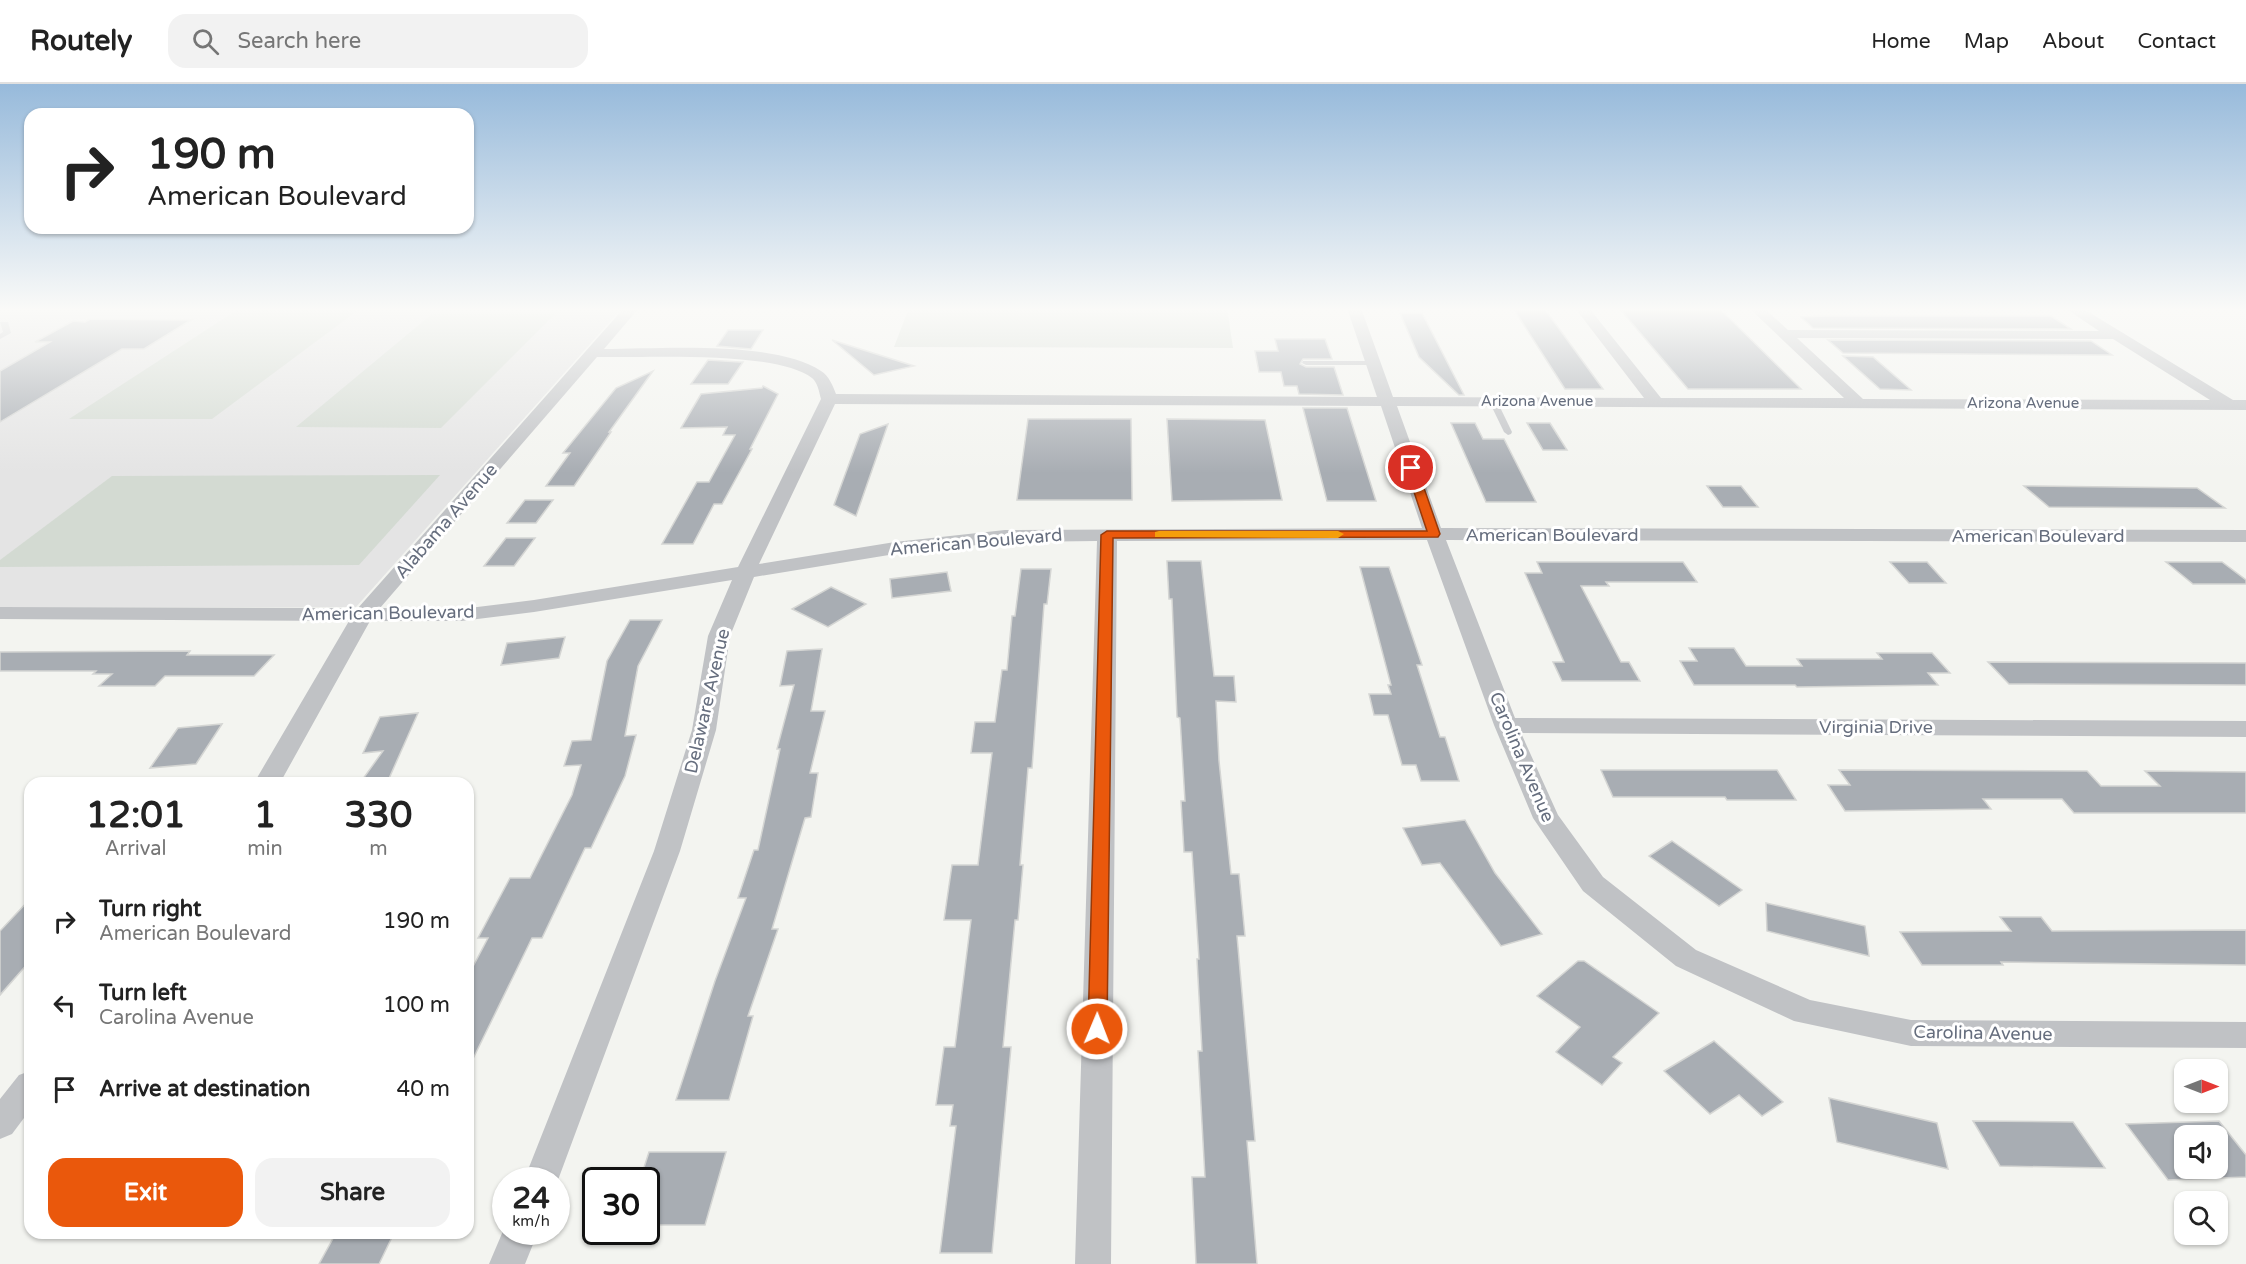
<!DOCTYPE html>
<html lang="en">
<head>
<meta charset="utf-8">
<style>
	:root { --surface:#fff; --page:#f2f2f2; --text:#222; --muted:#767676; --line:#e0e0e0; --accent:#ea580c }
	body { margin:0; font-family:"Varela Round",sans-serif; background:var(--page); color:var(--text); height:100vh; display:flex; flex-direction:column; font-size:22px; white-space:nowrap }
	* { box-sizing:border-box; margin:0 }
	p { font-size:20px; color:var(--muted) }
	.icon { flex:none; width:33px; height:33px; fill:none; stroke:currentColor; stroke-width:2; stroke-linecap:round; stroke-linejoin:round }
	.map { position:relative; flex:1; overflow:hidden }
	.drawer { position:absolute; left:24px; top:693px; width:450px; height:462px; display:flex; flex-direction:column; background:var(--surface); border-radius:18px; box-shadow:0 2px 4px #0004 }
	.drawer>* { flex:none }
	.hud { position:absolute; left:24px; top:24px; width:450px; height:126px; border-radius:18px; box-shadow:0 2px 4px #0004; background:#fff; color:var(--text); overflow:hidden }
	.needle { width:39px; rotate:90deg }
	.controls { position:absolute; left:2174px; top:975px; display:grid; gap:12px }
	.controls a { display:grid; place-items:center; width:54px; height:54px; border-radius:12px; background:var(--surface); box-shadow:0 2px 4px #0004; font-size:30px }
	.speed { position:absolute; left:492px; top:1083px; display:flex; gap:12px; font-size:30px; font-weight:700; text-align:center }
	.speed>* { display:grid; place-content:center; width:78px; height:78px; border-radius:50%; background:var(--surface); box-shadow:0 2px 4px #0004; line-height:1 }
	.speed small { font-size:15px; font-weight:400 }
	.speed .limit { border:3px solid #111; border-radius:9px; background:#fff; color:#111 }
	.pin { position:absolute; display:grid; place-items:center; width:51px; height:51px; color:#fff; margin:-26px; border:3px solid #fff; border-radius:50%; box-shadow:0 2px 6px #0007 }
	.me { position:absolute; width:66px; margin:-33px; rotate:1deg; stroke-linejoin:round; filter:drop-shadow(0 0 4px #0008) }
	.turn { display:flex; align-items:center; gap:21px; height:126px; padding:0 24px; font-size:27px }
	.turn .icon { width:78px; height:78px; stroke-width:2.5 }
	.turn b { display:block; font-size:42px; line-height:51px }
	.eta { display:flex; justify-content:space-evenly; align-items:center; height:102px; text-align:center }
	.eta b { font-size:36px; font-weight:800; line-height:42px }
	.button { display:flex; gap:12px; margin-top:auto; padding:12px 24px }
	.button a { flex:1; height:69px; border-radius:18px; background:var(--accent); color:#fff; font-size:24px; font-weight:800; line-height:69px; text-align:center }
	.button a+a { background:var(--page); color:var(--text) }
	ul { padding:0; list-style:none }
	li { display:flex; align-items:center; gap:18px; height:84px; padding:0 24px }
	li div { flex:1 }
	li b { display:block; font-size:22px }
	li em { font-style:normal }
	header { display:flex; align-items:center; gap:36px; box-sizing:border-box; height:84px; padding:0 30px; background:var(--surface); border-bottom:2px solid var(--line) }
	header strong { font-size:28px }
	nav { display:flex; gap:33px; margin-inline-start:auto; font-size:21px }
	.search { width:420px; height:54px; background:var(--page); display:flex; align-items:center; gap:15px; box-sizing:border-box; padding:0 21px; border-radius:18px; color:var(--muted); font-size:22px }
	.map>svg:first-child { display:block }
</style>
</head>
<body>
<header>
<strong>Routely</strong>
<div class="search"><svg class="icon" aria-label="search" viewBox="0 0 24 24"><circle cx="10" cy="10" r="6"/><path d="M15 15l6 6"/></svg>Search here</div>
<nav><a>Home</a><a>Map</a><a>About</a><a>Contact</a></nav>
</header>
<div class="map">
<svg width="2246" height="1180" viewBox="0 0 2246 1180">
	<rect width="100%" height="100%" fill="#f3f4f0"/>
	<polygon fill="#e4e4e4" points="0,224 622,224 356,523 0,523"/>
	<g fill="#d3dad2">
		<polygon points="240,224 361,224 212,335 69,335"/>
		<polygon points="909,224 1227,224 1233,264 894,263"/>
		<polygon points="432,230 555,230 441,344 296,343"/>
		<polygon points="440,391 359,481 0,483 0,476 112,392"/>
	</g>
	<g fill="#a8adb3" stroke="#d4d5d3" stroke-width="1.5" fill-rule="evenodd">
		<polygon points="1513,224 1544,224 1603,305 1565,305"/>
		<polygon points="1619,224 1719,224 1801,305 1688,305"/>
		<polygon points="1400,229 1422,229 1464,311 1459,311 1419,273"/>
		<polygon points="1825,232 2051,232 2071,245 1813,244 1801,233"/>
		<polygon points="90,235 191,236 144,265 122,265 0,338 0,287 50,258 35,258 73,237 85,238"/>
		<polygon points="728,246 763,246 751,265 717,262"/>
		<polygon points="1275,255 1325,255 1332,275 1303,275 1300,280 1306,283 1334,283 1343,311 1299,310 1297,302 1284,302 1281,288 1259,288 1255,267 1278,267"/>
		<polygon points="832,256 914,282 874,291"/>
		<polygon points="1828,256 2091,257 2112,271 1843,269"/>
		<polygon points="1843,272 1873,273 1911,306 1880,305"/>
		<polygon points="708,276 740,278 743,278 728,300 691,300"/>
		<polygon points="653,287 609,348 611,348 574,402 546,402 570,369 563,369 616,304"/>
		<polygon points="763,302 778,310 750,365 752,365 722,420 714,420 693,460 662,460 697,398 709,398 735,351 723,351 727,343 681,344 701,310 762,304"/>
		<polygon points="1303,324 1347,324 1376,417 1327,417"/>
		<polygon points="1028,335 1131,335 1132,416 1017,416"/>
		<polygon points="1167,335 1265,336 1282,416 1172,417"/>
		<polygon points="1451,339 1475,339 1483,355 1504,355 1536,418 1486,418"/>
		<polygon points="1527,339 1550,339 1567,366 1543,366"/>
		<polygon points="888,340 856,432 834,421 860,350"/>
		<polygon points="1707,402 1741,402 1758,423 1723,423"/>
		<polygon points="2024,402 2197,404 2225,424 2049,423"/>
		<polygon points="525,416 553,416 536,439 507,439"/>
		<polygon points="506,454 535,454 514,482 484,482"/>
		<polygon points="1167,477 1201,477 1214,592 1234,592 1236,618 1216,617 1219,677 1231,790 1239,790 1245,852 1237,852 1255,1057 1247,1057 1257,1180 1196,1180 1192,1093 1205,1093 1198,967 1202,967 1197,875 1199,875 1192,768 1184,768 1181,717 1185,717 1180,634 1177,633 1172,515 1169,515"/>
		<polygon points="1537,478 1683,478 1697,498 1606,498 1609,502 1581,502 1621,578 1629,578 1640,597 1562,597 1553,578 1564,578 1525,489 1542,489"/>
		<polygon points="1890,478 1927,478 1946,499 1909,499"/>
		<polygon points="2166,478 2222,478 2246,496 2246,500 2193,500"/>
		<polygon points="1360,483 1389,483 1422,581 1417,581 1440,653 1445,653 1459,697 1421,697 1416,681 1402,681 1388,631 1374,631 1369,610 1391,610 1388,601 1391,601"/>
		<polygon points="1021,485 1051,485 1047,520 1044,520 1032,684 1028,684 1020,781 1023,781 1018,836 1015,836 1003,963 1011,963 992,1169 940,1169 956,1042 950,1042 953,1021 936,1021 944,963 955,963 971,836 944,836 952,781 978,781 992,669 971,669 975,638 995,638 1002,586 1007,586 1012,532 1015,532"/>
		<polygon points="947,488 951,507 892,514 890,495"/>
		<polygon points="831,503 866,520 828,543 792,525"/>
		<polygon points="630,536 662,536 638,582 625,652 636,651 625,692 591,764 585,764 542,854 532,854 468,985 468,892 488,854 478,854 510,794 530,794 572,711 581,681 564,682 572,657 591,656 607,577"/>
		<polygon points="565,553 559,574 501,581 507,559"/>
		<polygon points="1689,564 1734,564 1746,582 1802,582 1797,575 1882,575 1877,569 1932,569 1950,589 1928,589 1938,601 1797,603 1795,601 1694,601 1680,577 1697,577"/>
		<polygon points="822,565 811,627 825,627 810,689 818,689 811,733 805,734 772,845 778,845 748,932 753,932 729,1016 676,1016 715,897 746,814 738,814 754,766 758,766 780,665 777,665 794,601 780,602 787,567"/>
		<polygon points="190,567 187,571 274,571 254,592 165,592 155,602 99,602 112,590 93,590 96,587 0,587 0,568"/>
		<polygon points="1988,578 2246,579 2246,601 2009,600"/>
		<polygon points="418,629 387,699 360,699 383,667 363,669 380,633"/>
		<polygon points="222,640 196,680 150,684 178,644"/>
		<polygon points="1601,686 1777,686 1796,716 1727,716 1725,713 1613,713"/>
		<polygon points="1839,686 2087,687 2101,702 2160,702 2145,687 2246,688 2246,729 2074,729 2062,715 1983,715 1991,725 1845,727 1828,701 1850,701"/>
		<polygon points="1465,736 1495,789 1542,850 1501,862 1440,779 1422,781 1403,744"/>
		<polygon points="1672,757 1742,806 1719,822 1649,772"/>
		<polygon points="30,815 30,877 0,911 0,847"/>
		<polygon points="1766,819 1865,842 1869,872 1767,847"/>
		<polygon points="2000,833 2041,833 2052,847 2246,846 2246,881 2001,878 2003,881 1922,881 1900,848 2011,847"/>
		<polygon points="1578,877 1584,877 1659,929 1613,973 1622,979 1602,1001 1556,968 1580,943 1537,912"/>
		<polygon points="1714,957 1783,1018 1762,1032 1739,1011 1710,1030 1664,987"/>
		<polygon points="1829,1014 1937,1039 1948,1085 1837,1058"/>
		<polygon points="1973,1037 2073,1038 2105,1084 2000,1082"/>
		<path d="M2219 1037 2246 1071V1093L2168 1096 2126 1040ZM2184 1052H2217V1084H2184Z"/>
		<polygon points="649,1068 726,1068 705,1141 646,1141 646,1096 640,1096"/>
		<polygon points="336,1149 394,1149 379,1180 319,1180"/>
	</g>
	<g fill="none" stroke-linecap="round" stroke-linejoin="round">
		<g fill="#c0c2c5" fill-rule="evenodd">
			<polygon points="0,238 8,238 11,249 0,255 0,250 3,248"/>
			<polygon points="1303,277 1374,277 1378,279 1374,281 1306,281 1302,279"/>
			<polygon points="1493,314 1497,317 1512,348 1511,350 1508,351 1504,348 1489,317"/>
		</g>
		<g fill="#c0c2c5" fill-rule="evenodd">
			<path d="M624 224H639L604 265C661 265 775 256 821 287 829 292 833 302 836 310L1377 313 1347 224H1361L1393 313 1644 314 1575 224H1589L1661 314H1844L1749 224H1764L1788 246 2099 247 2065 224H2082L2233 316H2246V326L1397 322 1441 444 2246 446V458L1446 456 1515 634 2246 637V653L1521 649 1558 731 1603 793 1696 866 1810 916 1911 936 2246 938V964L1911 962 1794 937 1676 882 1583 807 1533 734 1494 641 1427 456 1117 457 1111 1180H1075L1097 457 1005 458 895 470 754 493 730 552 716 646 680 767 558 1096 556 1100V1096H524L654 767 692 646 708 552 732 496 534 528 461 537H370L280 699H254L349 537 0 535V523L358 524ZM1797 254 2113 255 2210 316 1863 315ZM597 273C646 274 775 266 812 294 818 299 819 308 821 315L738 483 534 516 461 525 380 524ZM835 320 1381 322 1422 444 1005 446 895 458 759 480Z"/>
			<polygon points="30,987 30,1026 12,1050 0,1055 0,1015 19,991"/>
			<polygon points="506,1140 506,1148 538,1148 525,1180 489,1180"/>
		</g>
	</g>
	<linearGradient id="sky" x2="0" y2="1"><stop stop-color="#97badb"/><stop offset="0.58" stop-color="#fafaf8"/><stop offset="1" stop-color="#fafaf8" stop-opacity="0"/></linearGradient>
	<rect width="2246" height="389" fill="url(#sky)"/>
	<polygon fill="#ea580c" stroke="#983908" stroke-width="1.5" points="1411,380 1417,384 1440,450 1438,453 1113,454 1107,945 1104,950 1097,953 1091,950 1088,945 1101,451 1107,447 1427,447 1406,384"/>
	<polygon fill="#f59e0b" points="1159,447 1338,447 1344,450 1338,454 1155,453 1155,448"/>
	<g text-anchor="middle" stroke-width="6" stroke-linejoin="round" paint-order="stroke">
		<g font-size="15" fill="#666e7e" stroke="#fff">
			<text x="1537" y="322">Arizona Avenue</text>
			<text x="2023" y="324">Arizona Avenue</text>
		</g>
		<g font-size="18" fill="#666e7e" stroke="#fff">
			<text transform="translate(446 437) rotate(-49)" y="6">Alabama Avenue</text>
			<text x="1552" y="457">American Boulevard</text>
			<text x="2038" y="458">American Boulevard</text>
			<text transform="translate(976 458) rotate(-5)" y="6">American Boulevard</text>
			<text transform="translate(388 529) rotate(-1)" y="6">American Boulevard</text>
			<text transform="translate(707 617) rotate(-77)" y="6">Delaware Avenue</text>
			<text x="1876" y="649">Virginia Drive</text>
			<text transform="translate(1522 673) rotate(67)" y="6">Carolina Avenue</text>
			<text transform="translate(1983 949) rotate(1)" y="6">Carolina Avenue</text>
		</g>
	</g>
</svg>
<div class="controls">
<a><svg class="needle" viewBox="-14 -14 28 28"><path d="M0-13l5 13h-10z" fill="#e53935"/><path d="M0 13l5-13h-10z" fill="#767676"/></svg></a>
<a><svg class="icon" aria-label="sound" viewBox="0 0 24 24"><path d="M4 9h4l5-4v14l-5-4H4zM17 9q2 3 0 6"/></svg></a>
<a><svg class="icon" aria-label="search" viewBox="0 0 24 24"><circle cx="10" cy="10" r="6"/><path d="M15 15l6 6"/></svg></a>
</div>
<div class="speed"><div>24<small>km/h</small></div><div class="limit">30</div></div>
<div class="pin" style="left:1411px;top:384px;background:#d93025"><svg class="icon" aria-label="arrive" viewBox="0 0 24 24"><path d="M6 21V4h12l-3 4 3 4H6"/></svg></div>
<svg class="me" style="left:1097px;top:945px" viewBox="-20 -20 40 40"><circle r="17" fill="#ea580c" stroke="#fff" stroke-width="3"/><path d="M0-11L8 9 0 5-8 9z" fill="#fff"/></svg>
<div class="hud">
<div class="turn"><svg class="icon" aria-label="right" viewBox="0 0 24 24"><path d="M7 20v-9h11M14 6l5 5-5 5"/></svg><div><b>190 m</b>American Boulevard</div></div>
</div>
<section class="drawer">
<div class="eta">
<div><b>12:01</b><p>Arrival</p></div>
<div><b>1</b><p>min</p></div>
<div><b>330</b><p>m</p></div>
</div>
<ul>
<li><svg class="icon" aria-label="right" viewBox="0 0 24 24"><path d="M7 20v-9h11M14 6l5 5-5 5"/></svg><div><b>Turn right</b><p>American Boulevard</p></div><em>190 m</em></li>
<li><svg class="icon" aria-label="left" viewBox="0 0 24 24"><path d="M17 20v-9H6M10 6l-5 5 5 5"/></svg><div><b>Turn left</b><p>Carolina Avenue</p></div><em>100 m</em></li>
<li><svg class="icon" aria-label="arrive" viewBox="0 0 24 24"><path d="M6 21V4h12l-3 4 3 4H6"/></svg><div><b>Arrive at destination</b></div><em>40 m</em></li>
</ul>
<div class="button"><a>Exit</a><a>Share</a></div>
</section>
</div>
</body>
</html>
